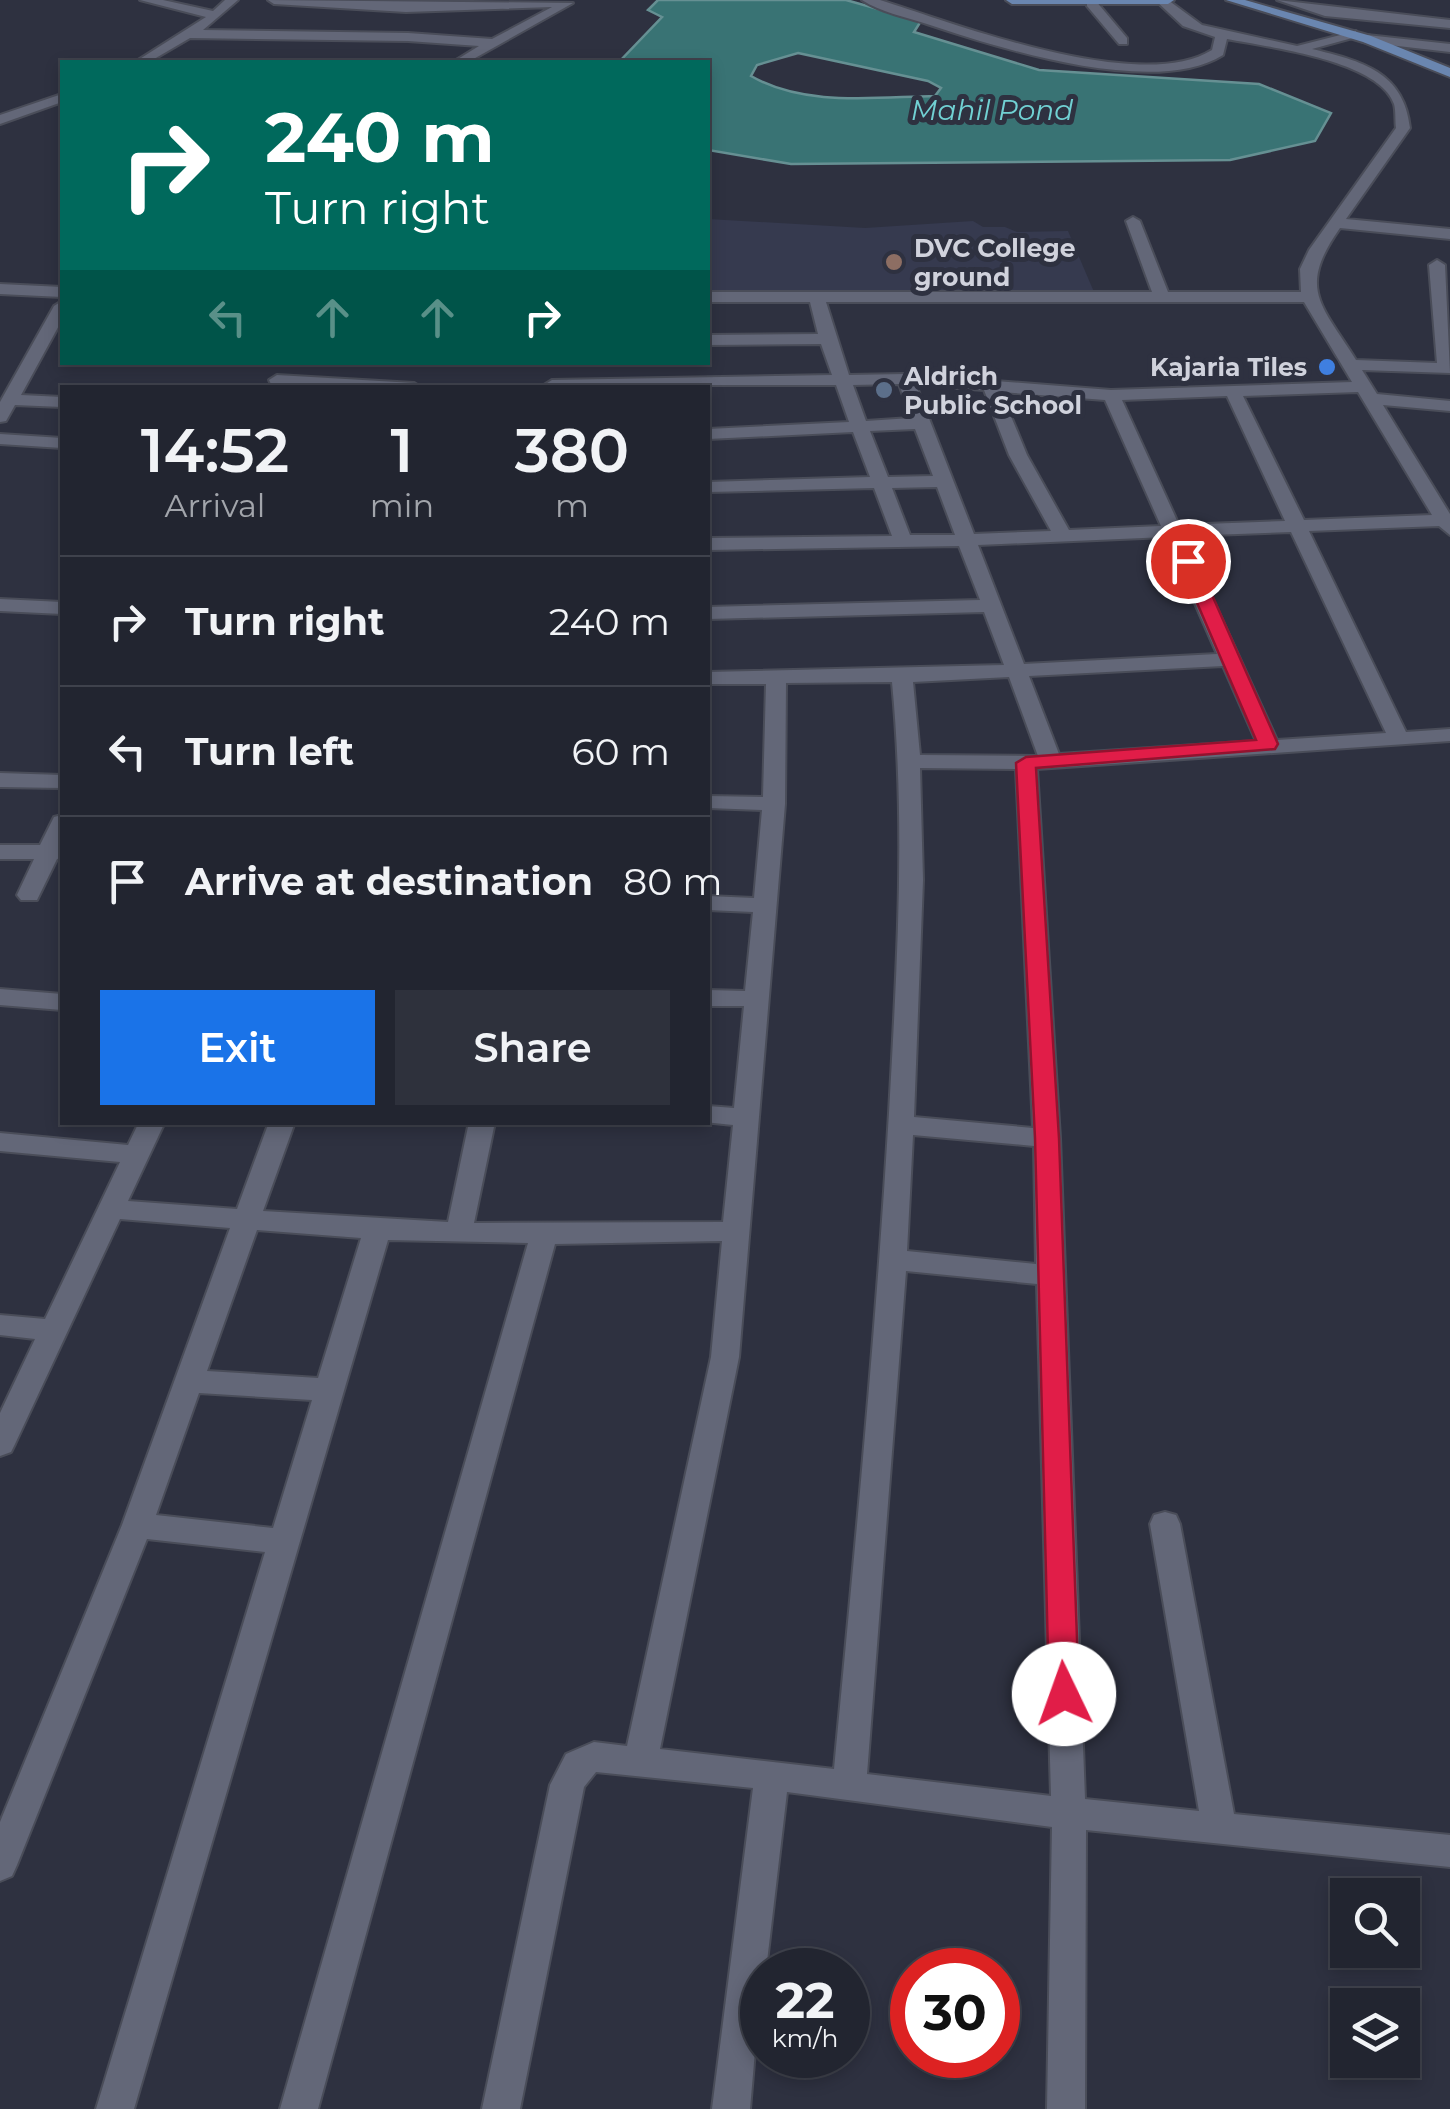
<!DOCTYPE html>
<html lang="en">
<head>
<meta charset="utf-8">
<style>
	:root { --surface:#222530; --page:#2e313c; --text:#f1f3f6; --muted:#a2a5ab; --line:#3f424c; --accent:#1a73e8 }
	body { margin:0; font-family:Montserrat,sans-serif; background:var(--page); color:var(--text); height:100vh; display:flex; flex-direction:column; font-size:38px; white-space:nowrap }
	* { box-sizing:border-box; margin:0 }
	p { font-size:32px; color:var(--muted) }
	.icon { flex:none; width:55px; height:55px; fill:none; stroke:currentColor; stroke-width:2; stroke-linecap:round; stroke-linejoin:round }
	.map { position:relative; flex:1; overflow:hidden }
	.details { position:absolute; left:60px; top:385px; width:650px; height:740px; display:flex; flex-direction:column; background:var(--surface); border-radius:0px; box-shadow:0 5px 15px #0003,0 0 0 2px var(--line) }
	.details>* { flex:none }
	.banner { position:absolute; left:60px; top:60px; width:650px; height:305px; border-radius:0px; box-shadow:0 5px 15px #0003,0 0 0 2px var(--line); background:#00695c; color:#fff; overflow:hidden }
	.tools { position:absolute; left:1330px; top:1878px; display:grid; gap:20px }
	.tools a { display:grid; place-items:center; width:90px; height:90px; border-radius:0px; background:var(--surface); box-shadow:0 5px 15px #0003,0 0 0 2px var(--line); font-size:50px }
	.speed { position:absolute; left:740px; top:1948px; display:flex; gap:20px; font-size:50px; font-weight:700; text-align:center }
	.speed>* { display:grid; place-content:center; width:130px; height:130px; border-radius:50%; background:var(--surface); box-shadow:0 5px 15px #0003,0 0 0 2px var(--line); line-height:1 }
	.speed small { font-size:25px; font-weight:400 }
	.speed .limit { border:15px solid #d22; background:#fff; color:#111 }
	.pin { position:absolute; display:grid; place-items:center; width:85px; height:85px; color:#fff; margin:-42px; border:5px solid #fff; border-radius:50%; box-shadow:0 2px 10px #0007 }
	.me { position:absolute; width:110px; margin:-55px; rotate:357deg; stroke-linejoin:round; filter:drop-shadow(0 0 8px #0008) }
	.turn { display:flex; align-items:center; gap:35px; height:210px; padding:0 40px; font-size:45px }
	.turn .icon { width:130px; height:130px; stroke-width:2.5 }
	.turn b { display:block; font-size:70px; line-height:85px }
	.lanes { display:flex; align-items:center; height:95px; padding:0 40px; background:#0003; justify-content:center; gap:50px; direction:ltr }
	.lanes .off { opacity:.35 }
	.eta { display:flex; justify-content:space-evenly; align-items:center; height:170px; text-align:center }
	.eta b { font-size:60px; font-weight:600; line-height:70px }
	.cta { display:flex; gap:20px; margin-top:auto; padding:20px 40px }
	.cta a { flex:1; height:115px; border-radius:0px; background:var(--accent); color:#fff; font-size:40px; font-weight:600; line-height:115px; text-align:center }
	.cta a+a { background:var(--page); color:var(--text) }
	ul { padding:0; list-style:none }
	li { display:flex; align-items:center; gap:30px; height:130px; padding:0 40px; border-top:2px solid var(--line) }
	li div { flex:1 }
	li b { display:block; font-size:38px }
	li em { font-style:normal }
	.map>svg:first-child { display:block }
</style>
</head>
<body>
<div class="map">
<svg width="1450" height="2109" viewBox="0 0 1450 2109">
	<rect width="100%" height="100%" fill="#2e3140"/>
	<polygon fill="#363a4f" points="708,219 865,228 973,221 983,227 1005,227 1017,232 1068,231 1094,292 708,291"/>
	<path fill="#397374" stroke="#669093" stroke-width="2.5" fill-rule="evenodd" d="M658 0H846L921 21 914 32 1039 70 1259 84 1331 113 1315 141 1230 160 791 164 708 150V62H619L662 17 648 10ZM798 53 928 81 941 88 935 96C874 97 805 107 751 76L757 65Z"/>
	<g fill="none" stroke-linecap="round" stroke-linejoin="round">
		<g stroke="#4a4d59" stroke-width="4">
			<g id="minor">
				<polygon points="140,0 163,0 213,11 225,0 238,0 203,30 408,33 492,39 552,7 406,12 274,4 268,0 573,3 468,62 453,62 479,46 408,41 190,38 149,62 135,62 206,17"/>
				<path d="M862 0H880C956 24 1140 95 1212 50L1215 37 1183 26 1155 0H1168L1202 25 1297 46 1356 31V37L1312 49C1362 61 1404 72 1410 128L1346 219 1450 229V239L1340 228C1297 289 1321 304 1356 360L1437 363 1429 265 1437 260 1445 265 1450 373 1362 370 1377 394 1450 401V411L1383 405 1450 514V535L1439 526 1309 531 1406 732 1450 729V741L1037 769 1060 1138 1085 1799 1199 1811 1150 1524 1154 1515 1165 1512 1176 1515 1180 1524 1234 1814 1450 1835V1867L1086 1830 1085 2109H1047L1052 1827 787 1792 766 1970H762L750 2109H712L753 1788 596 1772 584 1787 520 2109H482L550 1785 566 1754 594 1742 627 1746 711 1357 722 1241 555 1244 318 2109H280L528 1243 388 1240 134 2109H96L265 1552 147 1539 17 1865 12 1876 0 1881V1822L122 1525 230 1228 120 1219 15 1444 11 1452 0 1456V1413L35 1339 0 1335V1315L45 1319 120 1162 0 1151V1133L128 1145 139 1122H165L128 1201 237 1209 269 1122H295L263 1211 448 1222 469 1122H495L474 1223 723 1222 733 1125 704 1122H708V1106L734 1108 744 1006H708V990L745 991 753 912 708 910V896L754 898 762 810 708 808V796L763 797 766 684H708V672L1004 665 984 612 708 619V607L980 600 959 546 708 550V538L892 536 874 488 708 492V482L870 477 853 432 708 439V429L849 422 836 385H544L552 380 832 375 821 344 708 345V335L818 334 810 302H708V292H1152L1126 221 1133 217 1140 221 1168 292H1301L1300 269 1309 250 1396 128C1395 121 1396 111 1394 104 1379 60 1267 47 1227 39L1223 55C1154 98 999 48 927 24 906 17 880 12 862 0ZM826 302H1304L1352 382 1111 390 905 374 849 375ZM899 384 911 418 866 421 853 385ZM916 385 984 390 1009 455 1051 531 974 534ZM1001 392 1105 400 1161 526 1069 530 1027 455ZM1358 392 1432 515 1304 520 1243 396ZM1227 396 1285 521 1179 525 1122 400ZM915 429 933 476 888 477 870 431ZM937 487 955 535H910L892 488ZM1291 532 1386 733 1277 740 1184 536ZM1166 537 1217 654 1024 664 978 545ZM1223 666 1256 741 1059 754 1029 676ZM1009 677 1038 756 920 755 913 682ZM892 682C906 826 897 969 889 1113 876 1332 855 1550 834 1769L660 1749 739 1357 785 804 786 683ZM920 768 1016 769 1033 1128 914 1117 923 880ZM913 1135 1034 1146 1036 1264 907 1251ZM257 1230 361 1238 318 1378 207 1371ZM906 1271 1037 1284 1051 1796 867 1774ZM199 1393 312 1400 273 1528 156 1515Z"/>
				<polygon points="1087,0 1095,0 1127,38 1127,44 1119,44 1087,6"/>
				<polygon points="1277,0 1450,20 1450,28 1325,16"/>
				<polygon points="1367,35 1450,44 1450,52 1363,42 1363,36"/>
				<polygon points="62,94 62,102 0,124 0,115"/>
				<polygon points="0,284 62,287 62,297 0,294"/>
				<polygon points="62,301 62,320 21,395 62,397 62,407 15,405 6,421 0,422 0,402 54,306"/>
				<polygon points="277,375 414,383 422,388 271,384 269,380"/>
				<polygon points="0,434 62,438 62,448 0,444"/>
				<polygon points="0,599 62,602 62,614 0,611"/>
				<polygon points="0,773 62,775 62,788 0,787"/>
				<polygon points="62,815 62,858 57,859 37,900 21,900 17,895 34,859 0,859 0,845 40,845 54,817"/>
				<polygon points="0,989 62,994 62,1010 0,1005"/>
			</g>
		</g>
		<g stroke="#4a4d59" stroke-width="4">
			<g id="major">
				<polygon points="1006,0 1174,0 1168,4 1012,4"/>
				<polygon points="1226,0 1245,0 1371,36 1450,68 1450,77 1363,42"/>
			</g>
		</g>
		<use href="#minor" fill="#636778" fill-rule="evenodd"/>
		<use href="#major" fill="#6a86b0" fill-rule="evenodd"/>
	</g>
	<polygon fill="#e11d48" stroke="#92132f" stroke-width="2.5" points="1188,556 1197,561 1278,744 1275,749 1036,768 1059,1138 1079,1694 1075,1703 1064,1706 1053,1703 1049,1694 1035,1138 1016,763 1026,757 1256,740 1179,561"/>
	<circle fill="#8d6e63" stroke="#2e3140" stroke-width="4" cx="894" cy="262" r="10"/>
	<circle fill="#3f7fe0" stroke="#2e3140" stroke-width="4" cx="1327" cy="367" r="10"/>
	<circle fill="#5c6f8a" stroke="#2e3140" stroke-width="4" cx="884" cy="390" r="10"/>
	<g text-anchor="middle" stroke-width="10" stroke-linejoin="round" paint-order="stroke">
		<g font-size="25" font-weight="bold" fill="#d0d2dc" stroke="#2e3140" text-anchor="start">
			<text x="914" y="257">DVC College<tspan x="914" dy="29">ground</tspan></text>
			<text x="1307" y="376" text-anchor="end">Kajaria Tiles</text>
			<text x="904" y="385">Aldrich<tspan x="904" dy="29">Public School</tspan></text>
		</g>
		<g font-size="28" font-style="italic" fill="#71d1d3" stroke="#2e3140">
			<text x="992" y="120">Mahil Pond</text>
		</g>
	</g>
</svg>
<div class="tools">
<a><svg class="icon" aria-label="search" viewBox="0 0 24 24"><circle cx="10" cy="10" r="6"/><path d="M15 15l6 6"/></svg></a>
<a><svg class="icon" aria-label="layers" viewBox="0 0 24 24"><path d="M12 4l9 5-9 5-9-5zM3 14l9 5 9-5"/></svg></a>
</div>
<div class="speed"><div>22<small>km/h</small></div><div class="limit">30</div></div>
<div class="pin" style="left:1188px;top:561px;background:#d93025"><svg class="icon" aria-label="arrive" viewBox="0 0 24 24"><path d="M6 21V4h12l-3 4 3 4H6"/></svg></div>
<svg class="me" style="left:1064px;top:1694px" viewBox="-20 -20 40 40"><circle r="19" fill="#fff"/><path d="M0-13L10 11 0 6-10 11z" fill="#e11d48"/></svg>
<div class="banner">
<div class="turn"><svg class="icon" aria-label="right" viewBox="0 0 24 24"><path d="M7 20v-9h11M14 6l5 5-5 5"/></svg><div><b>240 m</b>Turn right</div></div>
<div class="lanes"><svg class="icon off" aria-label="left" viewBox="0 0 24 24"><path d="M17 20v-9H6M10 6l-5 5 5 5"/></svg><svg class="icon off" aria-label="ahead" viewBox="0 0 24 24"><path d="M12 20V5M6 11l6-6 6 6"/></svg><svg class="icon off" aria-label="ahead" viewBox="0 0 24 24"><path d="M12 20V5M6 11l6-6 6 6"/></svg><svg class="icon" aria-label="right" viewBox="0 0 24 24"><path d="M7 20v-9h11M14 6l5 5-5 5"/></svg></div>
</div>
<section class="details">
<div class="eta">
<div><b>14:52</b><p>Arrival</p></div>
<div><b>1</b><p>min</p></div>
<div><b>380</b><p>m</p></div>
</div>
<ul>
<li><svg class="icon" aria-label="right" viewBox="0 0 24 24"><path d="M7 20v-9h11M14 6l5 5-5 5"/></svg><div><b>Turn right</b></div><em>240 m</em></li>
<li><svg class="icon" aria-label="left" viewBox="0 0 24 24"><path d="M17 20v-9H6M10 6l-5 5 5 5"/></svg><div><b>Turn left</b></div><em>60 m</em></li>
<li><svg class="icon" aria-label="arrive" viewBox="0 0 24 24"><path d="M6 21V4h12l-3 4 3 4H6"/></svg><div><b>Arrive at destination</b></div><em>80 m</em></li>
</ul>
<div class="cta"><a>Exit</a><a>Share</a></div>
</section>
</div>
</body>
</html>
